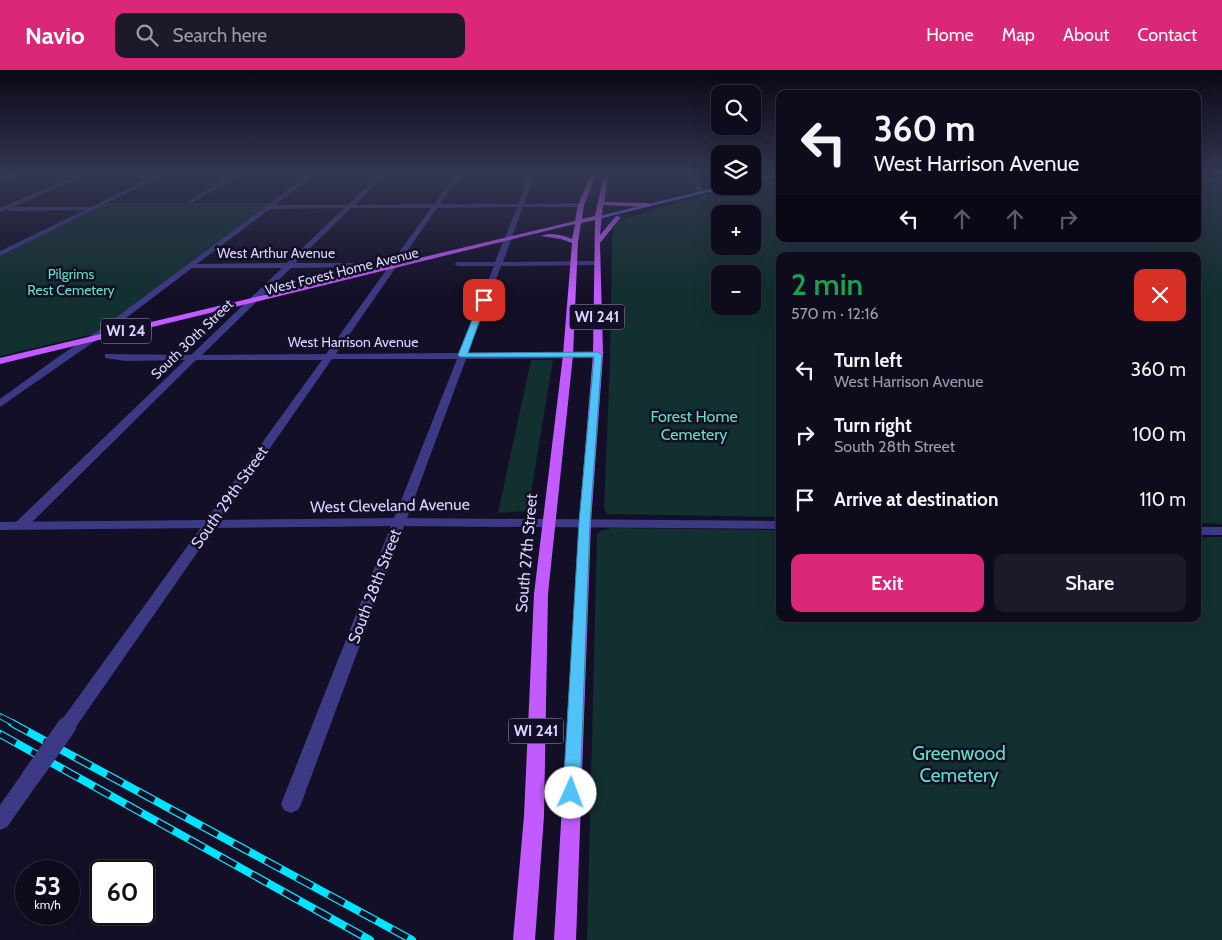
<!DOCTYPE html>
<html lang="en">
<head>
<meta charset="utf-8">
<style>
	:root { --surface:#0e0b1c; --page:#1c1929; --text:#f1f3f6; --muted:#9b9ba3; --line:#2e2b3b; --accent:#db2777 }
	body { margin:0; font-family:Cabin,sans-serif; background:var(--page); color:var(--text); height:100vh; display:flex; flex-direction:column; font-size:19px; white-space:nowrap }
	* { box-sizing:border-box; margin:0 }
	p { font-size:16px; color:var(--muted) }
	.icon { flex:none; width:28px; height:28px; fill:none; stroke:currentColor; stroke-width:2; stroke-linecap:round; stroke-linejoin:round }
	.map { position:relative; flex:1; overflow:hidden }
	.sheet { position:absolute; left:776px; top:182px; width:425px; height:370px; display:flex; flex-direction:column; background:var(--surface); border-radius:10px; box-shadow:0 5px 20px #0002,0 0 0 1px var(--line) }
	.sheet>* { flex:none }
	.hud { position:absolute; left:776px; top:20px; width:425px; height:152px; border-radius:10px; box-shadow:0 5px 20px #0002,0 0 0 1px var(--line); background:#0e0b1c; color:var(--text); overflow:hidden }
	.buttons { position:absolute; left:711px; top:15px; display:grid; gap:10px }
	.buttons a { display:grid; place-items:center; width:50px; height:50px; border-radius:10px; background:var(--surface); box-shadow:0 5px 20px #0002,0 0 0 1px var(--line); font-size:25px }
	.speed { position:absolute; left:15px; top:790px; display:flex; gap:10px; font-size:25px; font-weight:700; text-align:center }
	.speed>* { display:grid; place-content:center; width:65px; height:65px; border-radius:50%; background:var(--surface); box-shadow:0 5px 20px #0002,0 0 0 1px var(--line); line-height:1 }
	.speed small { font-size:12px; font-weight:400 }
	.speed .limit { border:2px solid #111; border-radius:8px; background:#fff; color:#111 }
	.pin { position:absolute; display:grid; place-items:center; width:42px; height:42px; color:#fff; margin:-21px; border-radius:10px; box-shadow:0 2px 8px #0006 }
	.me { position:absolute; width:55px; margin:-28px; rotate:2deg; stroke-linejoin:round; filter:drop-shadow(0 0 4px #0008) }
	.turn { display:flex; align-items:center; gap:18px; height:105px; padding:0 15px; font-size:22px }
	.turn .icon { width:65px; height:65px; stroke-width:2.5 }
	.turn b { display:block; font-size:35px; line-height:42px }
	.lanes { display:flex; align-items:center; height:48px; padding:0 15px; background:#0003; justify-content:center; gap:25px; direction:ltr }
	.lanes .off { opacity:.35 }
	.round { display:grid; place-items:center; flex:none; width:52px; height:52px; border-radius:10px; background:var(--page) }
	.headline { display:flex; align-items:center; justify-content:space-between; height:85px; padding:0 15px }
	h1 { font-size:30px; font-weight:600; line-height:38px; color:#1e9e55 }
	.action { display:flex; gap:10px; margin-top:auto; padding:10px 15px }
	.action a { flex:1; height:58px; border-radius:10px; background:var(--accent); color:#fff; font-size:20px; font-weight:600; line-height:58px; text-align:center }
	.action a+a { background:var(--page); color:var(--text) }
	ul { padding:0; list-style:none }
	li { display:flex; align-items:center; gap:15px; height:65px; padding:0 15px }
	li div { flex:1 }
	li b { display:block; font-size:19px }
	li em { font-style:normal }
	header { display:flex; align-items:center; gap:30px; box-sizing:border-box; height:70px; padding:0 25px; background:var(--accent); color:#fff }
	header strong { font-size:24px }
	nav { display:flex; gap:28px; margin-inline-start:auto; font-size:18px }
	.search { width:350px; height:45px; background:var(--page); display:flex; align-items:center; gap:12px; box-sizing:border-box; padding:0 18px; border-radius:10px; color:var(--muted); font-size:19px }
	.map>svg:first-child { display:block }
</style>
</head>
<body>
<header>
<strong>Navio</strong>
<div class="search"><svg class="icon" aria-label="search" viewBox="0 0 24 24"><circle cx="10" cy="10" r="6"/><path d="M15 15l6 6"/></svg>Search here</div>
<nav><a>Home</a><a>Map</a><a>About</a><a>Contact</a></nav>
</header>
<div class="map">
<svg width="1222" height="870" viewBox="0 0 1222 870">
	<rect width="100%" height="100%" fill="#130f26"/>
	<g fill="#12302f" fill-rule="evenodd">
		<path d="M780 107V169H1198V107L1222 116V454L1198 453V186H780V447L607 444 604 438 610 292 612 169 616 151 707 124 740 116H752L753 113ZM720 144H752V176H720ZM720 204H752V236H720Z"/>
		<polygon points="105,133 270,133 94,264 0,286 0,186"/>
		<polygon points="531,290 553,290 528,441 498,443"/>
		<polygon points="611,458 780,460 780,549 1198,549 1198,467 1222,467 1222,870 587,870 597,465 600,461"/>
	</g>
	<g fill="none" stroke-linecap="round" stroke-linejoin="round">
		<g fill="#3d3a85" fill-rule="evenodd">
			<polygon points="83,103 90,103 12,137 91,137 161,103 167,103 0,186 0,181 85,140 10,141 7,139 0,142 0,138"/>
			<polygon points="236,103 242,103 192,133 187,132"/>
			<path d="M311 103H317L275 135H348L381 103H387L355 135 434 134 457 103H462L440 134H518L530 103H535L524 134 581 133 584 135 581 137H523L503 192 596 191 600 193 596 195 501 196 468 283 598 282 603 285 598 288 466 289 301 734 298 740 291 743 284 740 281 734 457 289H332L73 661 67 663 61 661 58 656 61 651 322 290H196L25 459 20 460 14 456 15 453 185 290 126 291 105 288V284L191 285 282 198H192L105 264 0 337V329L58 287 99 260ZM517 137 495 192H458L454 194 458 196H494L459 283 336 284 437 138ZM344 138 287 193 197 194 270 139ZM351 138H431L390 195 373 193H295ZM373 197 387 199 326 284 202 285 291 198Z"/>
			<polygon points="691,103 696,103 703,124 698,123"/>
			<polygon points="31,699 38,701 40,707 38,713 7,757 0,760 0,735 24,701"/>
		</g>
		<g fill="#3d3a85" fill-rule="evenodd">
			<polygon points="1198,103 1222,111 1222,115 1198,106"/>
			<polygon points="398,448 780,451 780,459 398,456 0,460 0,452"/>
			<rect x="1198" y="457" width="24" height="8"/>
		</g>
		<g fill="#6f6bff" fill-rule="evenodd">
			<polygon points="15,103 22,103 0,111 0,107"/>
			<polygon points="780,103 780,106 752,112 752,109"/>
			<polygon points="722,116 733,116 598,149 595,147"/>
		</g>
		<path fill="#c25bff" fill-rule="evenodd" d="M592 103H597L584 135 582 149 595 146 604 103H609L604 132 648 133 651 135 648 137 603 135 600 165 616 146 621 147 600 173 603 285 591 452 576 870H554L579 452 593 285 595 150 581 153 578 172 573 285 548 524 544 746 535 870H513L524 746 534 524 563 285 572 173 561 169 541 166C550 162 563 165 572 169L575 154 0 294V288L575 151 578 135Z"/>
		<g stroke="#00e5ff" stroke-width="6">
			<polyline id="rail-far1" points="0,646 15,654"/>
		</g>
		<g stroke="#00e5ff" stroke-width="8">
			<g id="rail">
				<polyline points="12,653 412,870"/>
				<polyline points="0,664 370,870"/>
			</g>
		</g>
		<use href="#rail-far1" stroke="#130f26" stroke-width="4.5" stroke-dasharray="14" stroke-linecap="butt"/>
		<use href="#rail" stroke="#130f26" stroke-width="5.5" stroke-dasharray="18" stroke-linecap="butt"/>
		<polyline stroke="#3d3a85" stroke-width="19" points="31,707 67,656"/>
	</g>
	<linearGradient id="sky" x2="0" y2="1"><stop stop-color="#0a0815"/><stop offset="0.46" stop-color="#333752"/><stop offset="1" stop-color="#333752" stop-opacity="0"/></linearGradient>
	<rect width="1222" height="224" fill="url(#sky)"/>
	<polygon fill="#4fc3f7" stroke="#337fa1" points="484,228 487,230 468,283 598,282 602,285 590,452 580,723 577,728 571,730 565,728 563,723 579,452 594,287 460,287 458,285 480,230"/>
	<g text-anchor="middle" stroke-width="5" stroke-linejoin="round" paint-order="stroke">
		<g font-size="14" fill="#d9d4ff" stroke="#130f26">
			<text x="276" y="188">West Arthur Avenue</text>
			<text transform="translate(342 201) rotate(-14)" y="5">West Forest Home Avenue</text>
			<text transform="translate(192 269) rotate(-44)" y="5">South 30th Street</text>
			<text x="353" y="277">West Harrison Avenue</text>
		</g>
		<g font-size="14" fill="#5fe0c0" stroke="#130f26">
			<text x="71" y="209">Pilgrims<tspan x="71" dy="16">Rest Cemetery</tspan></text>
		</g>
		<g fill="#130f26" stroke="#9e99be" stroke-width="1">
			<rect x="569.5" y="234.5" width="55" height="25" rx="4"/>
			<rect x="101" y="248.5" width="50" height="25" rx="4"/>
			<rect x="508.5" y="648.5" width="55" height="25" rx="4"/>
		</g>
		<g font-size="15" font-weight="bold" fill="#d9d4ff">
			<text x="597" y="252">WI 241</text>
			<text x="126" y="266">WI 24</text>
			<text x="536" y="666">WI 241</text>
		</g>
		<g font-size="16" fill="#5fe0c0" stroke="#130f26">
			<text x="694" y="352">Forest Home<tspan x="694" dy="18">Cemetery</tspan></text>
		</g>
		<g font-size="16" fill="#d9d4ff" stroke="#130f26">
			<text transform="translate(229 427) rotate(-55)" y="6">South 29th Street</text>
			<text transform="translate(390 435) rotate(-1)" y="6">West Cleveland Avenue</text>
			<text transform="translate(526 483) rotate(-85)" y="6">South 27th Street</text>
			<text transform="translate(374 516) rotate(-69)" y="6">South 28th Street</text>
		</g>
		<g font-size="19" fill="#5fe0c0" stroke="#130f26">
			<text x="959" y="690">Greenwood<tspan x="959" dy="22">Cemetery</tspan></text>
		</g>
	</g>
</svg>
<div class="buttons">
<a><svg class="icon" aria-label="search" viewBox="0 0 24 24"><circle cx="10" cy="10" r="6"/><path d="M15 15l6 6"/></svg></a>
<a><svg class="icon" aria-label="layers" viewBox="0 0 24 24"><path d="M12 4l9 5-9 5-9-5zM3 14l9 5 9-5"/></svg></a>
<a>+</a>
<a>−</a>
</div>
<div class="speed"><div>53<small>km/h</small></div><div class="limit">60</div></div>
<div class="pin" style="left:484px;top:230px;background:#d93025"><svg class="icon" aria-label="arrive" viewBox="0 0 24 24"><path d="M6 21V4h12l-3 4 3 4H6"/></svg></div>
<svg class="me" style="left:571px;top:723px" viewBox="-20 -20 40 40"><circle r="19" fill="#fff"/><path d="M0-13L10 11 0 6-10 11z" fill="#4fc3f7"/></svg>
<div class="hud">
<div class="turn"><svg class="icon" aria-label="left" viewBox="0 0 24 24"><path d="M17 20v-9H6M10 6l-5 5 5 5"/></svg><div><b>360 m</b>West Harrison Avenue</div></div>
<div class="lanes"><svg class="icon" aria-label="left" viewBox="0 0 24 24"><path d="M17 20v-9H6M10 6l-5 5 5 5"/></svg><svg class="icon off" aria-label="ahead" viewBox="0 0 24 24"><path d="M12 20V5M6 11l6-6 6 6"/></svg><svg class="icon off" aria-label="ahead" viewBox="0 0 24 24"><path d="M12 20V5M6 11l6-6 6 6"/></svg><svg class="icon off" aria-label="right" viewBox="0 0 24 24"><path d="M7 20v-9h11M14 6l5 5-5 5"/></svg></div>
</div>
<section class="sheet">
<div class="headline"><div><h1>2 min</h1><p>570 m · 12:16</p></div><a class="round" style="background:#d93025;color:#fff"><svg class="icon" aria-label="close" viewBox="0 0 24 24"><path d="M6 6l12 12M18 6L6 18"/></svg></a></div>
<ul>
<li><svg class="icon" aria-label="left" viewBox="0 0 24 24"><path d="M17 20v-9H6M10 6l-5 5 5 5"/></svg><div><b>Turn left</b><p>West Harrison Avenue</p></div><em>360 m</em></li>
<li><svg class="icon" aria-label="right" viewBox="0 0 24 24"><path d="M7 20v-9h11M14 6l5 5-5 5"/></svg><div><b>Turn right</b><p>South 28th Street</p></div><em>100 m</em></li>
<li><svg class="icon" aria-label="arrive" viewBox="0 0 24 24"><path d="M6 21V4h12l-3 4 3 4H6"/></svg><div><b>Arrive at destination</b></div><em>110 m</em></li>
</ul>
<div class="action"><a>Exit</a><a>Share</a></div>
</section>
</div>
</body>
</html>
